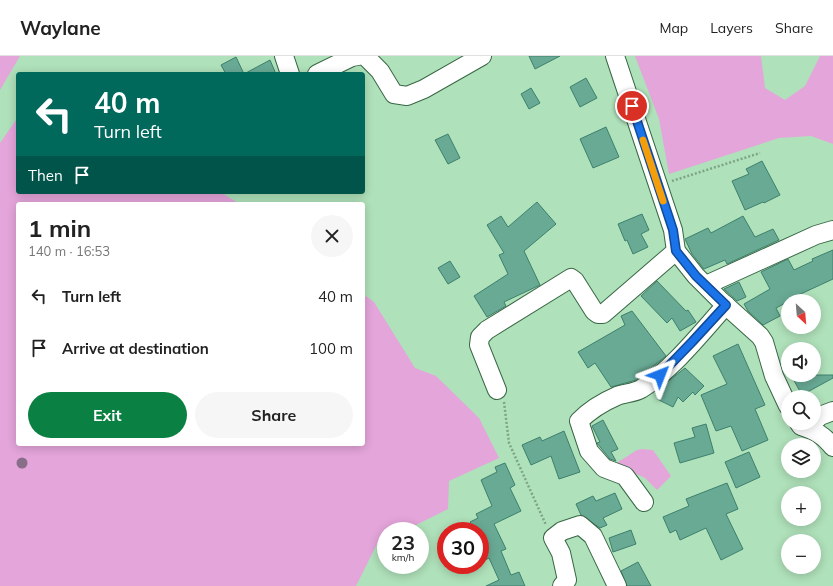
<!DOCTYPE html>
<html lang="en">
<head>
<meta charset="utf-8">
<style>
	:root { --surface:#fff; --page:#f6f6f6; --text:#222; --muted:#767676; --line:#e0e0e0; --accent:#0b8043 }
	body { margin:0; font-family:Mulish,sans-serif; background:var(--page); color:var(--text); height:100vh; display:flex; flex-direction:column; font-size:15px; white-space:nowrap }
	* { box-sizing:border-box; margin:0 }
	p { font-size:13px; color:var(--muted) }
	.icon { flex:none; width:22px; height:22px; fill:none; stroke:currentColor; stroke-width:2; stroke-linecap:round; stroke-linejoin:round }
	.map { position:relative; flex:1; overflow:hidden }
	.side { position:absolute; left:16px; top:146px; width:349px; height:244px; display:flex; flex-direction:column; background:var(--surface); border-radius:4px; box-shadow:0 2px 10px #0003 }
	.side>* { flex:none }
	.banner { position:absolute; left:16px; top:16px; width:349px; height:122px; border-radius:4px; box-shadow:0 2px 10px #0003; background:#00695c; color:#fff; overflow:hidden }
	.needle { width:26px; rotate:154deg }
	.controls { position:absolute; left:781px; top:238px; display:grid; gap:8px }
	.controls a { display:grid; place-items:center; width:40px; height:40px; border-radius:50%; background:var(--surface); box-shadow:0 2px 10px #0003; font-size:20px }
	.speed { position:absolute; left:377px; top:466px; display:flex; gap:8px; font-size:20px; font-weight:700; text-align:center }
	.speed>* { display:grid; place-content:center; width:52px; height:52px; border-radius:50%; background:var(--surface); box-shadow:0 2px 10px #0003; line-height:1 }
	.speed small { font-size:10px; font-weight:400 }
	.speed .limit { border:6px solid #d22; background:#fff; color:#111 }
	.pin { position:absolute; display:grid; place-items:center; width:34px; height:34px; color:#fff; margin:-17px; border:2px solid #fff; border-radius:50%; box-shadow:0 1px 4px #0007 }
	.me { position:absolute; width:44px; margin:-22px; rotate:45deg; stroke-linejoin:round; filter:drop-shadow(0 0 3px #0008) }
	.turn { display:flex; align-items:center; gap:14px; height:84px; padding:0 12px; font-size:18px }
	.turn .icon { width:52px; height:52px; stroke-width:2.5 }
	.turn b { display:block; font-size:28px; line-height:34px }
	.then { display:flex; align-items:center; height:38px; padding:0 12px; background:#0003; gap:8px; font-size:15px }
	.round { display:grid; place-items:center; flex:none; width:42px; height:42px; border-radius:21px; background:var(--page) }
	.headline { display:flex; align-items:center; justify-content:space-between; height:68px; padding:0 12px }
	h1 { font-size:24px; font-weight:700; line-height:30px }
	.action { display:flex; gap:8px; margin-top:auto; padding:8px 12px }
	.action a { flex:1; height:46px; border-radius:24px; background:var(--accent); color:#fff; font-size:16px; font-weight:700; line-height:46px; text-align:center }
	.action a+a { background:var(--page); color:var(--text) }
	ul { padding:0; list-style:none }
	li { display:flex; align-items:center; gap:12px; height:52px; padding:0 12px }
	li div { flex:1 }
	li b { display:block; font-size:15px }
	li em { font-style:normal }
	header { display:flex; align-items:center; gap:24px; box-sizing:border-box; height:56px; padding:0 20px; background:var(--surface); border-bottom:1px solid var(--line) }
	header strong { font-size:19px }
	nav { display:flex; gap:22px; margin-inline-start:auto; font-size:14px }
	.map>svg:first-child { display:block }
</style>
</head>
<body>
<header>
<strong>Waylane</strong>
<nav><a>Map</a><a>Layers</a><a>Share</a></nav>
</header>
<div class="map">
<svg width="833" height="530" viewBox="0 0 833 530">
	<rect width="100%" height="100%" fill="#afe1ba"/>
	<g fill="#e4a5da">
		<polygon points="0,0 20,0 0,34"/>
		<polygon points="635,0 761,0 765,32 785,44 805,30 820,0 833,0 833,88 811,80 779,82 669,118 659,63"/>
		<polygon points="18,61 18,136 220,136 240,148 18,148 18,388 363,388 363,238 374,246 415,312 436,320 479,362 499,402 449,425 448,453 404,475 386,475 386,484 377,488 356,530 0,530 0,87"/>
		<polygon points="642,393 653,394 671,420 657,434 645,422 615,408 637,394"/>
	</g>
	<g fill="#69aa95" stroke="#3e806d">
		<polygon points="529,0 560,0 535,13"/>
		<polygon points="236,1 244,18 270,4 276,18 226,18 221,9"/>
		<polygon points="586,22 597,42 580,51 570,31"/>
		<polygon points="531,32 540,47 529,53 521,38"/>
		<polygon points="606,71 619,101 593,112 580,83"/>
		<polygon points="448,78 460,102 448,108 435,84"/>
		<polygon points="762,105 780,139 764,147 763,146 745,154 732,125 749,118 746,113"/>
		<polygon points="537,146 556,168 524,195 540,229 504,246 506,250 487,261 474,240 508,218 499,199 504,197 487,169 501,160 508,171"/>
		<polygon points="642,158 649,174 641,178 648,191 633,198 627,184 625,185 618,168"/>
		<polygon points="743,160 755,181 773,173 779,184 727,208 725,204 704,213 692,198 685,183 708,172 711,177"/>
		<polygon points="833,194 833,223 792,242 793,243 776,252 780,260 763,269 748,255 744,248 770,233 761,216 788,203 794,214 813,205 812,203"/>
		<polygon points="450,205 460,221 448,228 438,212"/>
		<polygon points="657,225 686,255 688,254 696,266 680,275 672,262 667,267 641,240"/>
		<polygon points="739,226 746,241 737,245 724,233"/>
		<polygon points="632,255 666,300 636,324 611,331 595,307 588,312 578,296 625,269 621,260"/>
		<polygon points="738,288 765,349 755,353 768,384 742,395 731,370 716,375 701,339 727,328 713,300"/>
		<polygon points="685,312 704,330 695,339 693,336 683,346 678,341 673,351 657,343 665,328"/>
		<polygon points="791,319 833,319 833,322 802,339"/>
		<polygon points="603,364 618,393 611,396 616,405 610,403 597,387 600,386 592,370"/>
		<polygon points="706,368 714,397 680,407 674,387 695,381 692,372"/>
		<polygon points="564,375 580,416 559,423 551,400 531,409 522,389 540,381 542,385"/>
		<polygon points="749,396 760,421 736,432 725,406"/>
		<polygon points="505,407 515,429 510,432 521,455 494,468 506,493 501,495 511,519 519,516 525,530 486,530 499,524 489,502 485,504 480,495 480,475 475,475 470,466 478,462 476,458 492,450 481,424 497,416 495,411"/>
		<polygon points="727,427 738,453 726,458 743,493 721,504 706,472 680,484 676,474 670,477 663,461 689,450 686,443"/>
		<polygon points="615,437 622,453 603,462 607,469 600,472 581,459 576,448 593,440 596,445"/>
		<polygon points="631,474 636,488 613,496 609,482"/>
		<polygon points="638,506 651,530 627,530 621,515"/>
	</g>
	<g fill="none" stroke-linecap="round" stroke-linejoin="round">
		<g stroke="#386745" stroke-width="20">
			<g id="minor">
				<polyline points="284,0 290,18"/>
				<polyline points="365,0 380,15 394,38 407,40 424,33 482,0"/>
				<polyline points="615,0 673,174 676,195 696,220 721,245 760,280 764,286 774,320 788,350"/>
				<polyline points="317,18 352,1 358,0"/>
				<polyline points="706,229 816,179 833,174"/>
				<polyline points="497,334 479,289 480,281 487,274 571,222 575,225 594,255 598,258 603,258 676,195"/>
				<polyline points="814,366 820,360 833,355"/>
				<path d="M799 367 801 370C816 375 823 379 833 391"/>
				<path d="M644 446 625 420 604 412 589 395 579 365C590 354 603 346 617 340 625 337 634 337 641 333 672 314 702 276 726 249"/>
				<polyline points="562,530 567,524 561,497 553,482 562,475 580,469 593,480 617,530"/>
			</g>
		</g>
		<g stroke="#7da486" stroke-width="2.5" stroke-dasharray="2 2" stroke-linecap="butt">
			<polyline points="672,125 760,97"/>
			<polyline points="504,346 509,387 546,469"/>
		</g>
		<use href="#minor" stroke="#fff" stroke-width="18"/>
	</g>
	<circle fill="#886e89" cx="22" cy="407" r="5.5"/>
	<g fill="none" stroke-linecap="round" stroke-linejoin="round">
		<g stroke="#114b97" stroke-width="10">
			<polyline id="route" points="632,50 673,174 676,195 696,220 726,249 692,286 660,319"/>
		</g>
		<use href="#route" stroke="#1a73e8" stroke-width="7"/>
		<polyline stroke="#f59e0b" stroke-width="7" points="643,84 663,145"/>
	</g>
</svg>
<div class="controls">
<a><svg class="needle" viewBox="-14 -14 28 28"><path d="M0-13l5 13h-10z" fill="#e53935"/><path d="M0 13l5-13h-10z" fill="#767676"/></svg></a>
<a><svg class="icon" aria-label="sound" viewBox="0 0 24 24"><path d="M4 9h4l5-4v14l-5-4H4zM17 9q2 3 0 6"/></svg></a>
<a><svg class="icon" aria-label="search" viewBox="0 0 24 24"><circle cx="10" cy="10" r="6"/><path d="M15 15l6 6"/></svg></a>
<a><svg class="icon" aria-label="layers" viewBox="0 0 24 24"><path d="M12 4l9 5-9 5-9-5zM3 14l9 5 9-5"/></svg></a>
<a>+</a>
<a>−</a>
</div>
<div class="speed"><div>23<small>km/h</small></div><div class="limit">30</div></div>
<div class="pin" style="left:632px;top:50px;background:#d93025"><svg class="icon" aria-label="arrive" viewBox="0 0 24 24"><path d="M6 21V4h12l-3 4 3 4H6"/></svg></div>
<svg class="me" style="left:660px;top:319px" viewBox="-20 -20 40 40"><path d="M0-17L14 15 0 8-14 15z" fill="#1a73e8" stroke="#fff" stroke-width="4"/></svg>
<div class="banner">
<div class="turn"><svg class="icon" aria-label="left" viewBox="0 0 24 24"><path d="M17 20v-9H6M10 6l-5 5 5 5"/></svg><div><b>40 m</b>Turn left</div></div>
<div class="then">Then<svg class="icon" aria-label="arrive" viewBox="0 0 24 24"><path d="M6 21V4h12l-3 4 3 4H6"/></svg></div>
</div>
<section class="side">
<div class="headline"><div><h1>1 min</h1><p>140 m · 16:53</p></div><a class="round"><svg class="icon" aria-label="close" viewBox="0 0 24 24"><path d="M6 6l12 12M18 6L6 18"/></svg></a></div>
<ul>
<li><svg class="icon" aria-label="left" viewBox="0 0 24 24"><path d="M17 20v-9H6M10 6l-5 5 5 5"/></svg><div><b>Turn left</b></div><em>40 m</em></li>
<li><svg class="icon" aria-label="arrive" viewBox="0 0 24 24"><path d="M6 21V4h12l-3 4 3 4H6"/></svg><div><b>Arrive at destination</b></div><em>100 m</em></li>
</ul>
<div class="action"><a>Exit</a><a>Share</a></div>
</section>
</div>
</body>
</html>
